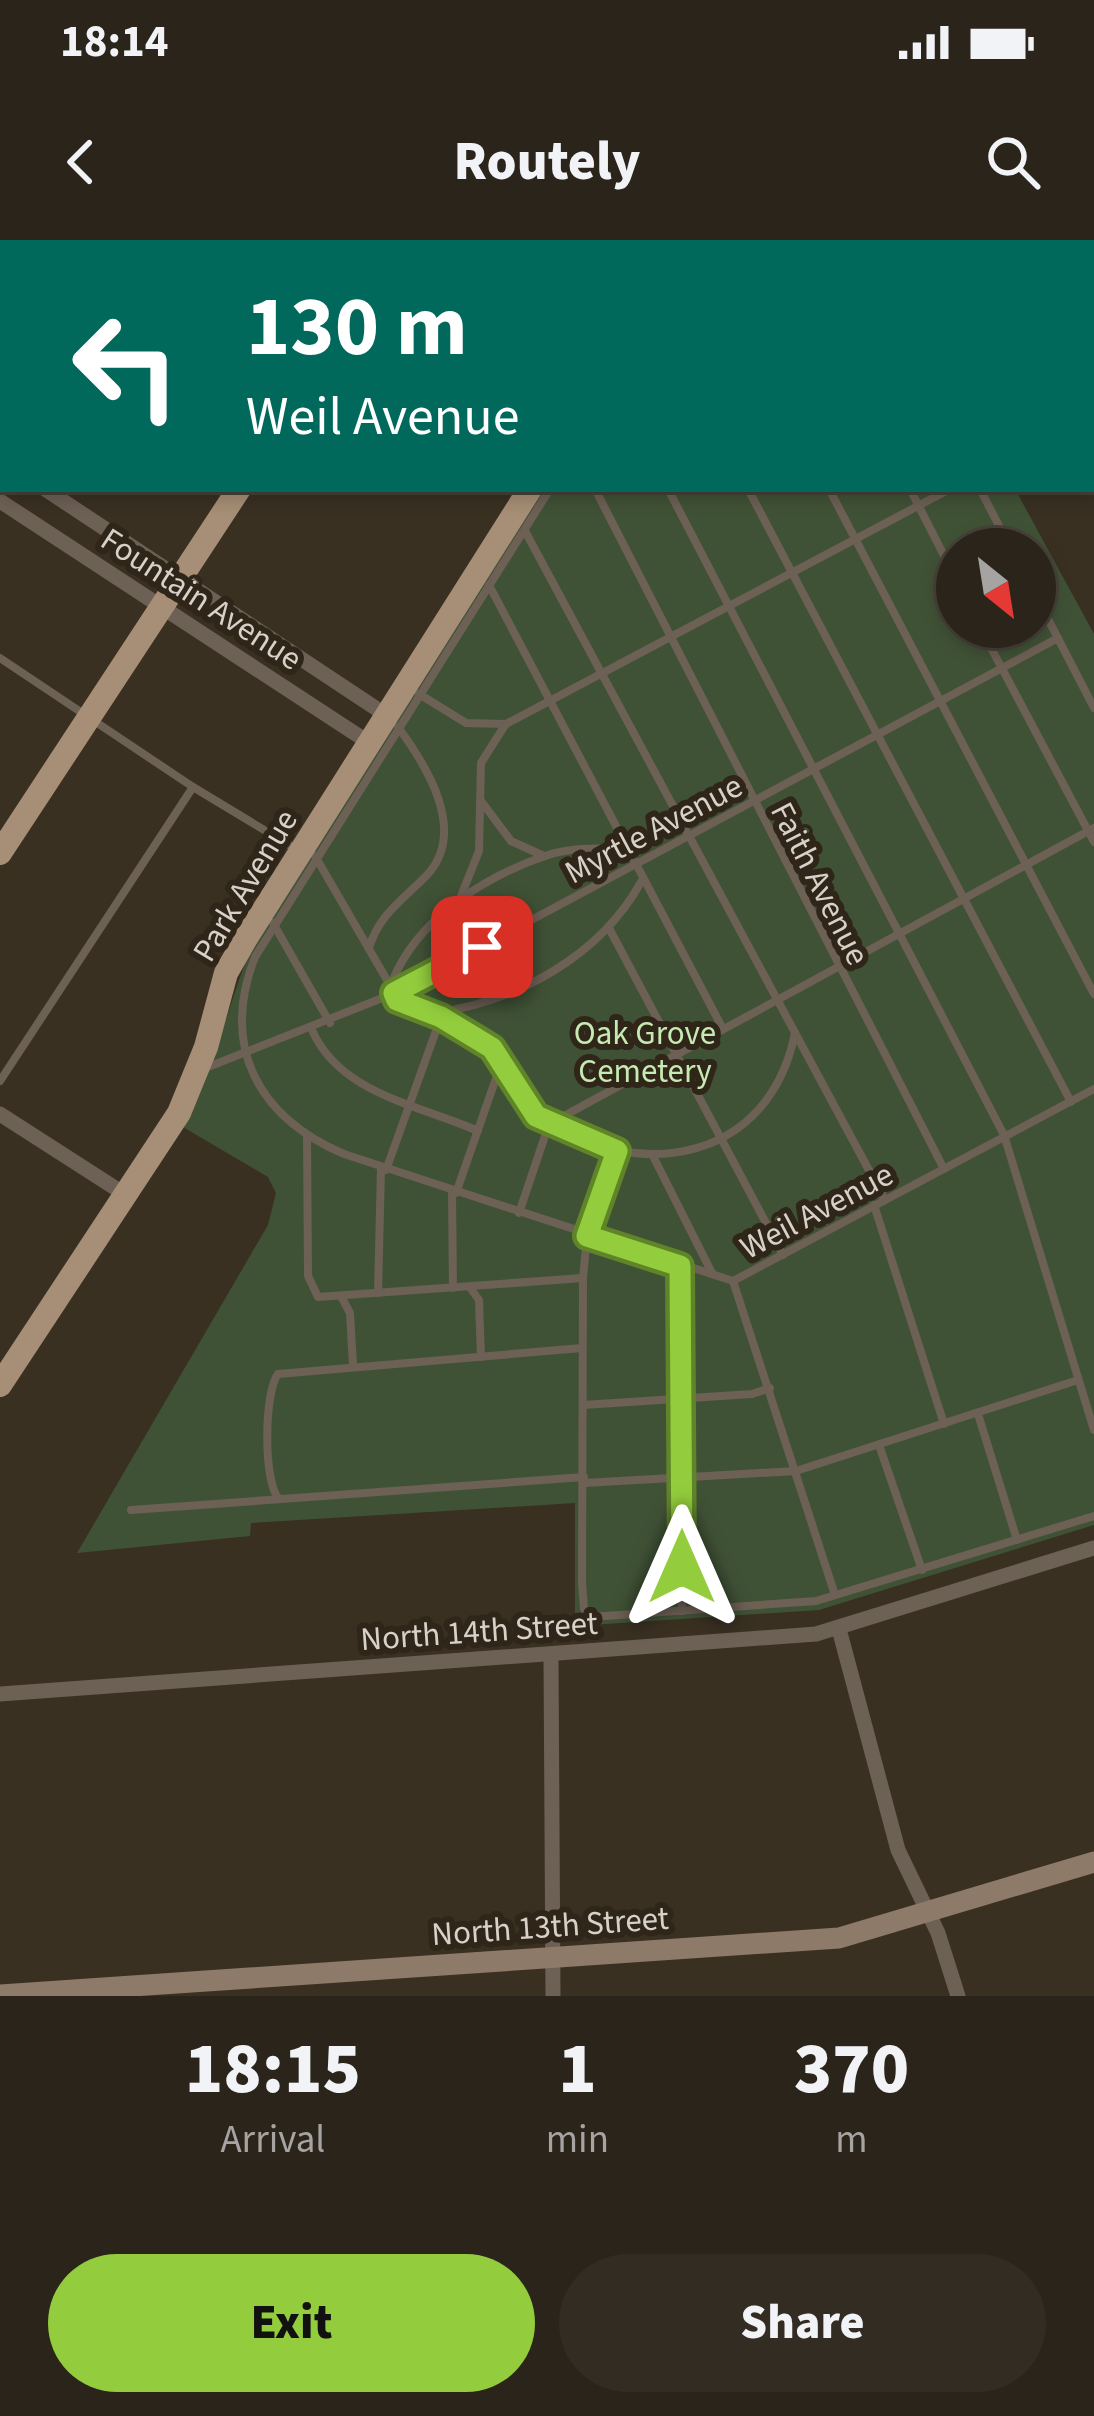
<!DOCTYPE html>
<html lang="en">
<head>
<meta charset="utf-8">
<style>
	:root { --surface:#2b241a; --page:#332c23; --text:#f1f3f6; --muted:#a6a4a2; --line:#474139; --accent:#93cd3d }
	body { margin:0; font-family:"Source Sans 3",sans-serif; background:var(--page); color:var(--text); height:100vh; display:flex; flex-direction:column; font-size:45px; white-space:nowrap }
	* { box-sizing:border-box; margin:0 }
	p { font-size:39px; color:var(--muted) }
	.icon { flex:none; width:66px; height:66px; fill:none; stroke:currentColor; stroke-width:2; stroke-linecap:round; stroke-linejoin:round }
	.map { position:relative; height:1756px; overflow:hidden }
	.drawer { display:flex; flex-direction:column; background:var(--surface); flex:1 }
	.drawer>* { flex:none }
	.banner { position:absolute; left:0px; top:0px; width:1095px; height:252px; box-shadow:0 6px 18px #0003,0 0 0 3px var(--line); background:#00695c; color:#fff; overflow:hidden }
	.needle { width:78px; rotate:150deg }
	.tools { position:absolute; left:936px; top:288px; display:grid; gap:24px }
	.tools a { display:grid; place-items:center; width:120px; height:120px; border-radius:50%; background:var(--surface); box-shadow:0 6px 18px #0003,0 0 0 3px var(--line); font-size:60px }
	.pin { position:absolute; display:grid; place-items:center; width:102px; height:102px; color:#fff; margin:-51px; border-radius:24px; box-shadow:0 6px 18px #0006 }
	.me { position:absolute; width:132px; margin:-66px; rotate:0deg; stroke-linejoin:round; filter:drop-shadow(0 0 9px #0008) }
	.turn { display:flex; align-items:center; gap:42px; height:252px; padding:0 48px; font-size:54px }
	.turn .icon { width:156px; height:156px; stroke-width:2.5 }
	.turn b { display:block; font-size:84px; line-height:102px }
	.eta { display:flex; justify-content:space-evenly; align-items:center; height:204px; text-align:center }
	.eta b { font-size:72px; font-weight:800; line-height:84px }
	.primary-button { display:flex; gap:24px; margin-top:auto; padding:24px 48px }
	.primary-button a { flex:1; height:138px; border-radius:72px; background:var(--accent); color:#111; font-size:48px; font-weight:800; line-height:138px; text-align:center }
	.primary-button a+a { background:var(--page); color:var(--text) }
	.status { display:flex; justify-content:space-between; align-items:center; height:84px; padding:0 60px; background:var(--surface); direction:ltr }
	.status svg { height:33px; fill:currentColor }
	header { display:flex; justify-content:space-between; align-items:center; height:156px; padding:0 48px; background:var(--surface); font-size:54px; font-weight:800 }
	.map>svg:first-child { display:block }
</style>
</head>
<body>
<div class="status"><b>18:14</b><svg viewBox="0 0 49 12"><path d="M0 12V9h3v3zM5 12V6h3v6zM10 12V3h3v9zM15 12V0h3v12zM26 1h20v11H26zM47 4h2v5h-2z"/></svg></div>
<header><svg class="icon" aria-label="back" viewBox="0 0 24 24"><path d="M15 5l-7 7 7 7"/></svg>Routely<svg class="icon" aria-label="search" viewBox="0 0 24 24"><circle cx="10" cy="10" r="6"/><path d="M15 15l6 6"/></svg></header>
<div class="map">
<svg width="1094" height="1756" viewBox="0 0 1094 1756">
	<rect width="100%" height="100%" fill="#393022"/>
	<path fill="#405236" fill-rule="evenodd" d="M540 249H1015L1094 394V1285L819 1370 575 1386V1263L251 1283 250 1296 77 1313 268 985 276 953 268 937 183 887C214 828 228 766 252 705ZM957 309H1035V387H957Z"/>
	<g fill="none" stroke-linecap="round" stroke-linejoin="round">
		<g stroke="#6d6055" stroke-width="8">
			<polyline points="781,0 782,3"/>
			<polyline points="851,0 852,3"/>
			<polyline points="231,3 233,0"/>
			<polyline points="707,3 709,0"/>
			<polyline points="0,65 3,67"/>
			<path d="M550 249 255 717C220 807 258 877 344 914L733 1041 1094 849"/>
			<polyline points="595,249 944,929"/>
			<polyline points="668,249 1004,895 1094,1190"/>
			<polyline points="748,249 1071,862"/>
			<polyline points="829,249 1094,754"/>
			<polyline points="910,249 957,341"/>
			<polyline points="980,249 1011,309"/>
			<polyline points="525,291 885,960"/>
			<polyline points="489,345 723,789"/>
			<polyline points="1035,354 1094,468"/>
			<polyline points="980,387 1094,602"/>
			<polyline points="0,418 193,547 299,611"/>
			<polyline points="419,454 466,483 506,484 950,249"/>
			<polyline points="481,561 511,601 544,616"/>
			<path d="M623 608C599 609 572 607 548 615 485 636 417 679 392 742L397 760C431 773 478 787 501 818 517 838 518 864 541 879 640 943 769 922 795 793"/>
			<polyline points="315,616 391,747"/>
			<polyline points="459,661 479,611 481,523 505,485"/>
			<polyline points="273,683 330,783"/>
			<polyline points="610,690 783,1015"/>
			<path d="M369 708C379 674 404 659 427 635 468 591 426 525 398 487"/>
			<path d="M435 773C518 761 600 716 641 642"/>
			<path d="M312 790C340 854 419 865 478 891"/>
			<polyline points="203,829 395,753 1058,398"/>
			<polyline points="0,841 193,547"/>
			<polyline points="549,884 1094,588"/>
			<polyline points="307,896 308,1036 318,1057 583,1038"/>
			<polyline points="617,911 587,996 583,1038 582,1343 584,1369 591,1377 816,1361 1094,1276"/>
			<polyline points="654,918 712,1033"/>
			<polyline points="386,930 441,777"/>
			<polyline points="452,952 453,1048"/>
			<polyline points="456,953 502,821"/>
			<polyline points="874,965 944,1184"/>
			<polyline points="519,973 549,884"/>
			<polyline points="680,1026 682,1371"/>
			<polyline points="733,1041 835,1355"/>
			<polyline points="471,1049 479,1060 481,1117"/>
			<polyline points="378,1053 381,928"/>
			<polyline points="342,1058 350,1073 353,1125"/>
			<polyline points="583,1165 752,1154 770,1148"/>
			<polyline points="978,1174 1017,1300"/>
			<polyline points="879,1205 922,1330"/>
			<polyline points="584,1243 796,1231 1078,1140"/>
			<path d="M279 1259C263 1243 264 1152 278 1134L582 1108"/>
			<polyline points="131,1270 584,1237"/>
		</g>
		<g stroke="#6d6055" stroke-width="15">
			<polyline points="592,0 597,3"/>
			<polyline points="56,3 58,0"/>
			<polyline points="401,3 403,0"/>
			<polyline points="0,90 3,85"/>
			<polyline points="0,218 3,220"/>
			<polyline points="45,249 389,477"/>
			<polyline points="0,261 371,504"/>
			<polyline points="0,874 126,955"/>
			<polyline points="839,1389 898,1610 938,1693 958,1756"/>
			<polyline points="551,1416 553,1756"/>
			<polyline points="0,1454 816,1394 1094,1308"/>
		</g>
		<polyline stroke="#8e7a68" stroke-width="21" points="0,1755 839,1698 1094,1622"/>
		<g stroke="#a78e76" stroke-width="24">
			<polyline points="492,3 496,0"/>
			<polyline points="689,3 690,0"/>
			<polyline points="0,613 239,249"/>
			<polyline points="0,1145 179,873 206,807 226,733 246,698 530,249"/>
		</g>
	</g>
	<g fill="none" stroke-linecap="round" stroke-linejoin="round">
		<g stroke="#608528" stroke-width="30">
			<polyline id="route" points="482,707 394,753 397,760 441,777 492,808 536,876 617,911 587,996 680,1026 682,1327"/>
		</g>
		<use href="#route" stroke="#93cd3d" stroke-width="21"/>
	</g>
	<g text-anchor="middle" stroke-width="12" stroke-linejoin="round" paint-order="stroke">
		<g font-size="33" fill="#d7d1c9" stroke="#2f2619">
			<text transform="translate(202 358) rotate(33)" y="12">Fountain Avenue</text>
			<text transform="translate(653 588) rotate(-28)" y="12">Myrtle Avenue</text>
			<text transform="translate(821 643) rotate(63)" y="12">Faith Avenue</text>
			<text transform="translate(244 645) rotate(-59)" y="12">Park Avenue</text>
			<text transform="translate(816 970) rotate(-28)" y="12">Weil Avenue</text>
			<text transform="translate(479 1390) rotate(-4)" y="12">North 14th Street</text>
			<text transform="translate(550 1685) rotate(-4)" y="12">North 13th Street</text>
		</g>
		<g font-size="33" fill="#c6ebb2" stroke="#2f2619">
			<text x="645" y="804">Oak Grove<tspan x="645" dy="38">Cemetery</tspan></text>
		</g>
	</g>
</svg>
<div class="tools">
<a><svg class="needle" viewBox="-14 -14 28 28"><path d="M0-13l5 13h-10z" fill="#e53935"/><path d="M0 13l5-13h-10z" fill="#a6a4a2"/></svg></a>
</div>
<div class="pin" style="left:482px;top:707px;background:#d93025"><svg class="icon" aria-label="arrive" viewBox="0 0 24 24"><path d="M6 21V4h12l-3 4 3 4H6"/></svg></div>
<svg class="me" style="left:682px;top:1327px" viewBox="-20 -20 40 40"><path d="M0-17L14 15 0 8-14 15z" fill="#93cd3d" stroke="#fff" stroke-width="4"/></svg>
<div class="banner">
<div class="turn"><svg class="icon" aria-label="left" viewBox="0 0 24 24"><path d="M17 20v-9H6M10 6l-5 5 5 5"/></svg><div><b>130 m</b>Weil Avenue</div></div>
</div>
</div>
<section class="drawer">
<div class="eta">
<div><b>18:15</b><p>Arrival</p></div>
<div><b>1</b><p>min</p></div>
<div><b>370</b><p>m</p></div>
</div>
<div class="primary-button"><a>Exit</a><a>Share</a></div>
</section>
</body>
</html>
